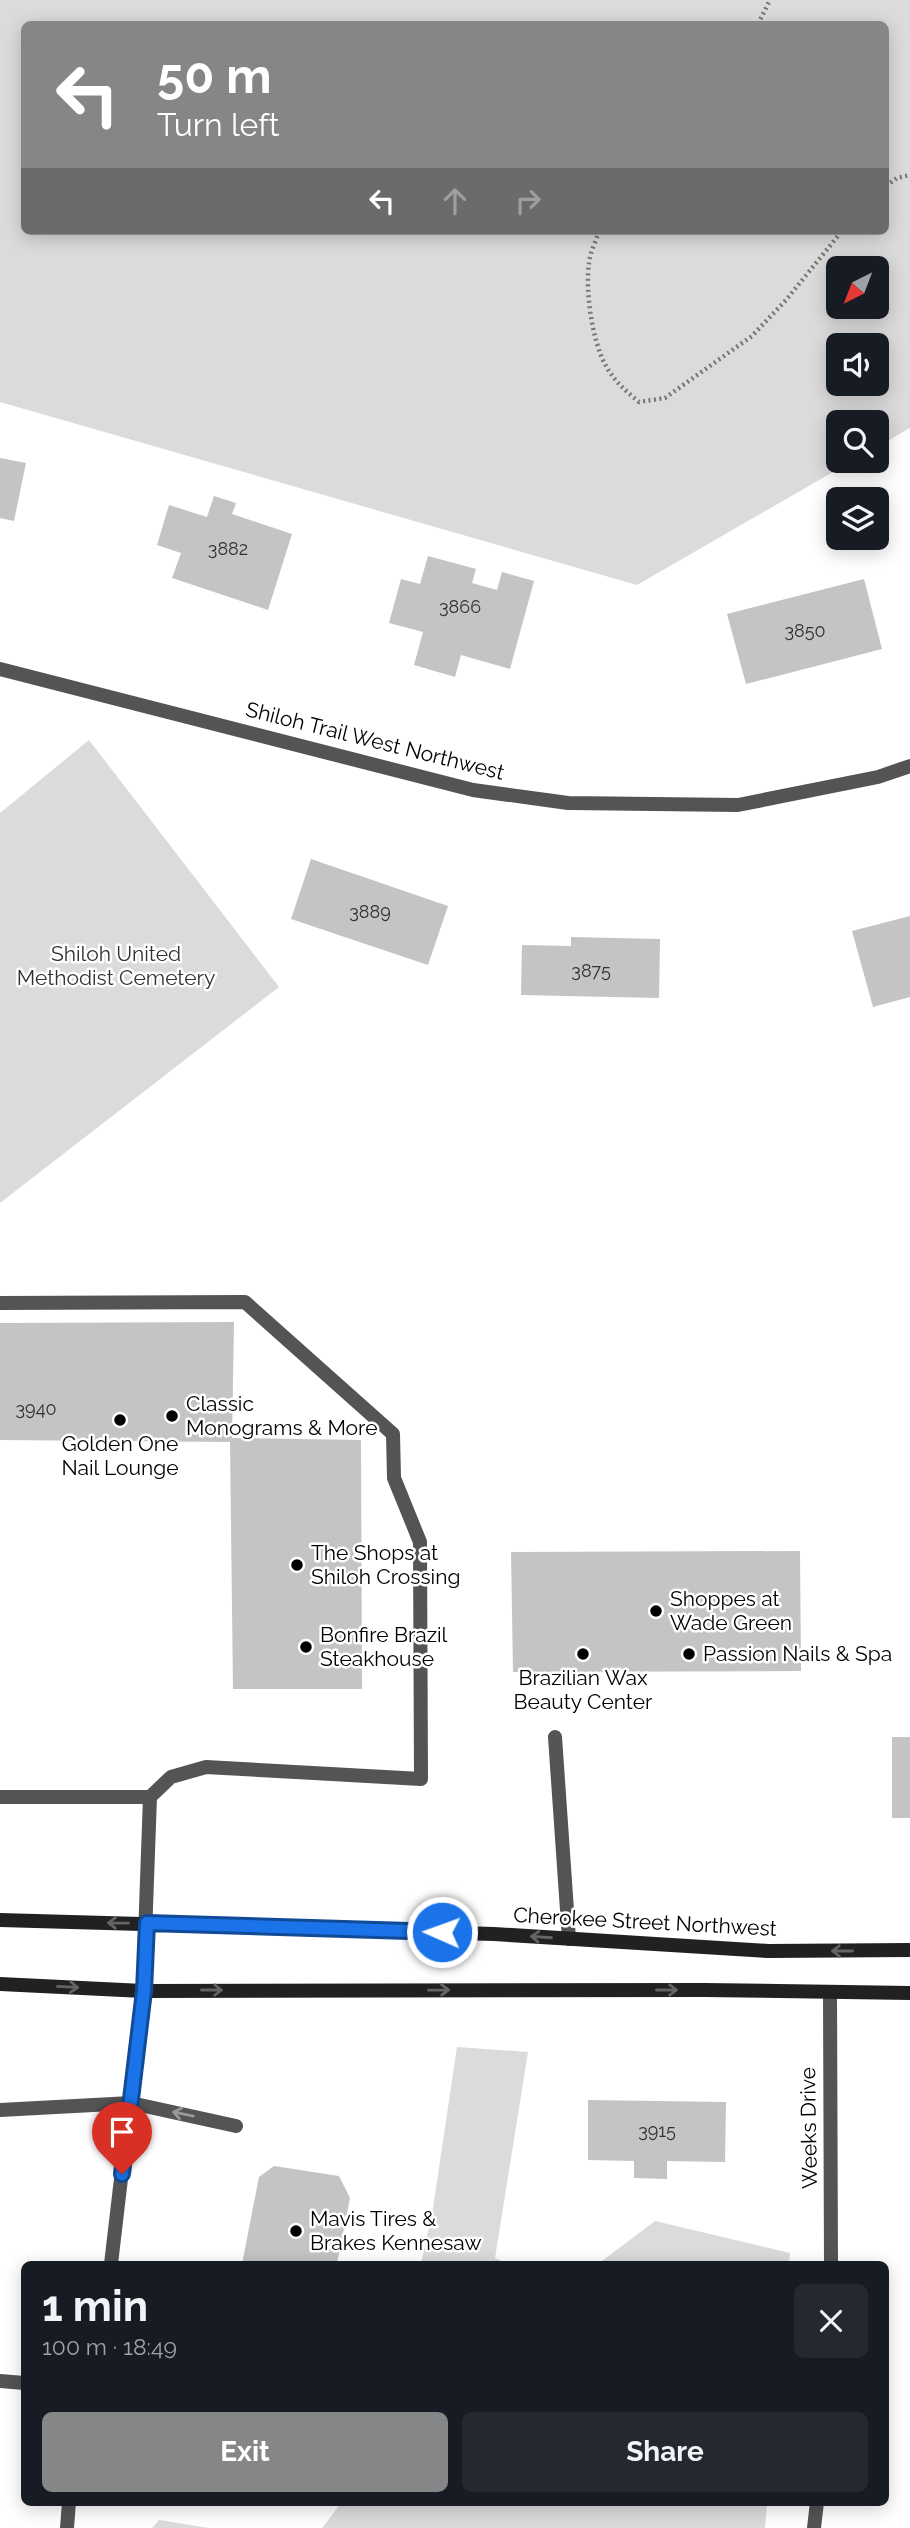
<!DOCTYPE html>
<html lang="en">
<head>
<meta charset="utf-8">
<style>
	:root { --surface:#171b24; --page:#242831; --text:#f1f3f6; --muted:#9ea1a6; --accent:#858687 }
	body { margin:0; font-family:Raleway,sans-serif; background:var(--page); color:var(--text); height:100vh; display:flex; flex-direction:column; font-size:26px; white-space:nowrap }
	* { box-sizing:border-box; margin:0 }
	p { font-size:23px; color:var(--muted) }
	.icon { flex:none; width:38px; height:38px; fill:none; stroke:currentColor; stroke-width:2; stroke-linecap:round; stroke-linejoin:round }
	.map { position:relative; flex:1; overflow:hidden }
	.panel { position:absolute; left:21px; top:2261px; width:868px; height:245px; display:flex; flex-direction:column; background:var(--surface); border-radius:10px; box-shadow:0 4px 18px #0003 }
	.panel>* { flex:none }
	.hud { position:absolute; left:21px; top:21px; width:868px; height:214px; border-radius:10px; box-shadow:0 4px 18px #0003; background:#858687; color:#fff; overflow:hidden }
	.needle { width:46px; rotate:222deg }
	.tools { position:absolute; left:826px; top:256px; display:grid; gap:14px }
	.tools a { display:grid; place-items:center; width:63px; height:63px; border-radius:10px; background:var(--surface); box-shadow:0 4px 18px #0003; font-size:35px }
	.pin { position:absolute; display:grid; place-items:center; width:60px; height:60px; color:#fff; margin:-72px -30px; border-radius:50% 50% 50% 0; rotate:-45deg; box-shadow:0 0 7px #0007 }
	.pin .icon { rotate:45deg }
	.me { position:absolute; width:77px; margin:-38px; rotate:272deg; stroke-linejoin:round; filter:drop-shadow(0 0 5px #0008) }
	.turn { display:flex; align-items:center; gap:24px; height:147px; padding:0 21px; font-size:32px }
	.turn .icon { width:91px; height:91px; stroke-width:2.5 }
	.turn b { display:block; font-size:49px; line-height:60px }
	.lanes { display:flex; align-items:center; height:66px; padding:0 21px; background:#0003; justify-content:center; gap:35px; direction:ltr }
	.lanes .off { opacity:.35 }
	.round { display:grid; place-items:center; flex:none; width:74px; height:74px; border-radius:10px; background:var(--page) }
	.summary { display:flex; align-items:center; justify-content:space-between; height:119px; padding:0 21px }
	h1 { font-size:42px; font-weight:700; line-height:52px }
	.cta { display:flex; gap:14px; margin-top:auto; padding:14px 21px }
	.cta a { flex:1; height:80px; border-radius:10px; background:var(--accent); color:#fff; font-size:28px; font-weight:700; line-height:80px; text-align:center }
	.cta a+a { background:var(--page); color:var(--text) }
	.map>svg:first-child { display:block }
</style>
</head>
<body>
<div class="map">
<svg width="910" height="2528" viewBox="0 0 910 2528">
	<rect width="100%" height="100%" fill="#fff"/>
	<g fill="#dbdbdb" fill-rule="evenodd">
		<path d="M0 0H910V428L877 447V422H838V460H854L637 585 0 402ZM24 24H886V231H24ZM838 268H877V306H838ZM838 345H877V383H838Z"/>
		<polygon points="89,740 279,987 0,1203 0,813"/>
		<polygon points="457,2047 528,2052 495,2258 508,2264 421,2264 433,2208"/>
		<polygon points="655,2221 790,2253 789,2264 598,2264"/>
		<polygon points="341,2503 341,2502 767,2503 765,2528 322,2528"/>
		<polygon points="159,2520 209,2528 152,2528"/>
	</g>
	<g fill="#c4c4c4">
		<polygon points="0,458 26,463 14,521 0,518"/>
		<polygon points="214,496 236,503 232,514 292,534 268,610 172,578 181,553 157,545 169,505 207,517"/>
		<polygon points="428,556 476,569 472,583 497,590 502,572 534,581 510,669 461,655 455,677 414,665 423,632 389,623 401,579 420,584"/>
		<polygon points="864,579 882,649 746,684 727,614"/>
		<polygon points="311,859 448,906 428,965 291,919"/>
		<polygon points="910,916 910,997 873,1007 852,931"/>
		<polygon points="571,937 660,939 659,998 521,995 522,945 571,946"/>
		<polygon points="234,1322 232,1438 361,1440 362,1689 233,1689 230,1442 0,1440 0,1323"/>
		<polygon points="800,1551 801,1671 513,1672 511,1552"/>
		<rect x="892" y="1737" width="18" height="81"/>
		<polygon points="588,2100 726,2102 725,2162 667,2161 667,2179 634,2178 634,2161 588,2160"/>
		<polygon points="274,2166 339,2176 350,2198 337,2264 242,2264 259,2177"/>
	</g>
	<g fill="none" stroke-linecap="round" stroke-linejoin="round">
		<g stroke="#767676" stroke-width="4.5" stroke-dasharray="2 3.5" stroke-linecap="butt">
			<polyline points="758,24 770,0"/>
			<polyline points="886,186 897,178 910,175"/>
			<path d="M599 231C596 241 590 252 589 263 585 290 592 341 606 366 614 381 626 391 639 402L665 398 752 336 786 300 842 231"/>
		</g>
		<g stroke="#545454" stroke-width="14">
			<polyline points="0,1303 245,1302 393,1434 394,1478 420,1542 421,1779 206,1767 171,1777 150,1797 0,1797"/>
			<polyline points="555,1737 569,1939"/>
			<polyline points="0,2110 131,2103 236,2126"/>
			<polyline points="111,2264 143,1991 150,1797"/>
			<polyline points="0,2381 24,2383"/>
			<polyline points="67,2528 69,2502"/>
		</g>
		<g stroke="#545454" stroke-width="14">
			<polyline points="0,669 473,790 568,803 738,805 878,777 910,766"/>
			<polyline points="830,1992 831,2264"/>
			<polyline points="814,2528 817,2502"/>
		</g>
		<g stroke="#212121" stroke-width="14">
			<polyline points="0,1920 494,1934 768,1951 910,1950"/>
			<polyline points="0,1984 143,1991 704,1990 910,1993"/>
		</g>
	</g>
	<defs><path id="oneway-shaft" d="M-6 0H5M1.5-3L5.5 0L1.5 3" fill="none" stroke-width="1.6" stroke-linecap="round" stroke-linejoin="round" transform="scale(1.75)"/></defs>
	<g stroke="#646464">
		<use href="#oneway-shaft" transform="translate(118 1923) rotate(-179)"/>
		<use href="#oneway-shaft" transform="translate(541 1937) rotate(-176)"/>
		<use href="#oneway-shaft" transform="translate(842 1951) rotate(180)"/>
		<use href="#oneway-shaft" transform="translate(68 1987) rotate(3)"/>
		<use href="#oneway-shaft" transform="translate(212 1990)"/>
		<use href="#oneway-shaft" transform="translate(439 1990) rotate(-1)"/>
		<use href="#oneway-shaft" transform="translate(667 1990)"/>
	</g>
	<use stroke="#989898" href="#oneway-shaft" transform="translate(183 2114) rotate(-168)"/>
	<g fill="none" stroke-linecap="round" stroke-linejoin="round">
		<g stroke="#114b97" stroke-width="18">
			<polyline id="route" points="122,2174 144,1991 147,1923 442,1932"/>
		</g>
		<use href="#route" stroke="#1a73e8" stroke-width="12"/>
	</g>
	<g fill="#000" stroke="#fff" stroke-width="2.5">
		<circle cx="172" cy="1416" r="7"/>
		<circle cx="120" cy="1420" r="7"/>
		<circle cx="297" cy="1565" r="7"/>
		<circle cx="656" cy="1611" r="7"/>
		<circle cx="306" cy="1647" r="7"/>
		<circle cx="583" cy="1654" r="7"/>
		<circle cx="689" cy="1654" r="7"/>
		<circle cx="296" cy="2231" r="7"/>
	</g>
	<g text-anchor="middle" stroke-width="5" stroke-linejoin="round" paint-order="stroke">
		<g font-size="18" fill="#313131">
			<text x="228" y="555">3882</text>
			<text x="460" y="613">3866</text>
			<text x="805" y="637">3850</text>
			<text x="370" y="918">3889</text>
			<text x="591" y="977">3875</text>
			<text x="36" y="1415">3940</text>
			<text x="657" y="2137">3915</text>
		</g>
		<g font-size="21" fill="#000" stroke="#fff">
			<text transform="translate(375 741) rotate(14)" y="7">Shiloh Trail West Northwest</text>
			<text transform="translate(645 1922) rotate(3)" y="7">Cherokee Street Northwest</text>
			<text transform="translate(809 2128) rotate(-91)" y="7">Weeks Drive</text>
		</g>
		<g font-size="21" fill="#323232" stroke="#fff">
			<text x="116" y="961">Shiloh United<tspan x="116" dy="24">Methodist Cemetery</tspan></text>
		</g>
		<g font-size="21" fill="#000" stroke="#fff" text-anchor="start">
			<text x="186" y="1411">Classic<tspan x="186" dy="24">Monograms &amp; More</tspan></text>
			<text x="120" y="1451" text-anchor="middle">Golden One<tspan x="120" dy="24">Nail Lounge</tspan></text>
			<text x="311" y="1560">The Shops at<tspan x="311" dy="24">Shiloh Crossing</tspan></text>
			<text x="670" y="1606">Shoppes at<tspan x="670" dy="24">Wade Green</tspan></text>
			<text x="320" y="1642">Bonfire Brazil<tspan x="320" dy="24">Steakhouse</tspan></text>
			<text x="703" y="1661">Passion Nails &amp; Spa</text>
			<text x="583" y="1685" text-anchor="middle">Brazilian Wax<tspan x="583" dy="24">Beauty Center</tspan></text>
			<text x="310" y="2226">Mavis Tires &amp;<tspan x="310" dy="24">Brakes Kennesaw</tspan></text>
		</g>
	</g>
</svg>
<div class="tools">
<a><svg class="needle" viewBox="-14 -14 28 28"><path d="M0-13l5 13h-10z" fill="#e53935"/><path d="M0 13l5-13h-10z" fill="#9ea1a6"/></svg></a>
<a><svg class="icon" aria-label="sound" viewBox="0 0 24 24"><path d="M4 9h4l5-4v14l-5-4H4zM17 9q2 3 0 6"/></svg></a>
<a><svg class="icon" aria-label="search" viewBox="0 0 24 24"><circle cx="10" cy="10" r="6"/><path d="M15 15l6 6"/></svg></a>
<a><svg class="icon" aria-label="layers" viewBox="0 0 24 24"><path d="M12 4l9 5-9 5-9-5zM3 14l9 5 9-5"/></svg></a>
</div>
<div class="pin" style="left:122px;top:2174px;background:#d93025"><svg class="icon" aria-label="arrive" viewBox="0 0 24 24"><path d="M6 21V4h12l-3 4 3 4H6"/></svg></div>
<svg class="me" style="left:442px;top:1932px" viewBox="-20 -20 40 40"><circle r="17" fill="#1a73e8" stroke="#fff" stroke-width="3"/><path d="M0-11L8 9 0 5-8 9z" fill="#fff"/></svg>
<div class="hud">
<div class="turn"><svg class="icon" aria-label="left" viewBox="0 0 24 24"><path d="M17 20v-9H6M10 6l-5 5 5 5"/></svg><div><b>50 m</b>Turn left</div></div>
<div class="lanes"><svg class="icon" aria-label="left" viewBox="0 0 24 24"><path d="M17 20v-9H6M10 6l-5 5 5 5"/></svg><svg class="icon off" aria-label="ahead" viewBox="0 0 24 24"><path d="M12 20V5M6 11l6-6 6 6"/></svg><svg class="icon off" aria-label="right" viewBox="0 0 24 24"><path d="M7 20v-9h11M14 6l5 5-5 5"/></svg></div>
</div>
<section class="panel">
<div class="summary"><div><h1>1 min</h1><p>100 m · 18:49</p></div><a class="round"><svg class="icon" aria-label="close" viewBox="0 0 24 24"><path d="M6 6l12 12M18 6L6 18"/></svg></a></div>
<div class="cta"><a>Exit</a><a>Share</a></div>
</section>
</div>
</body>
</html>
